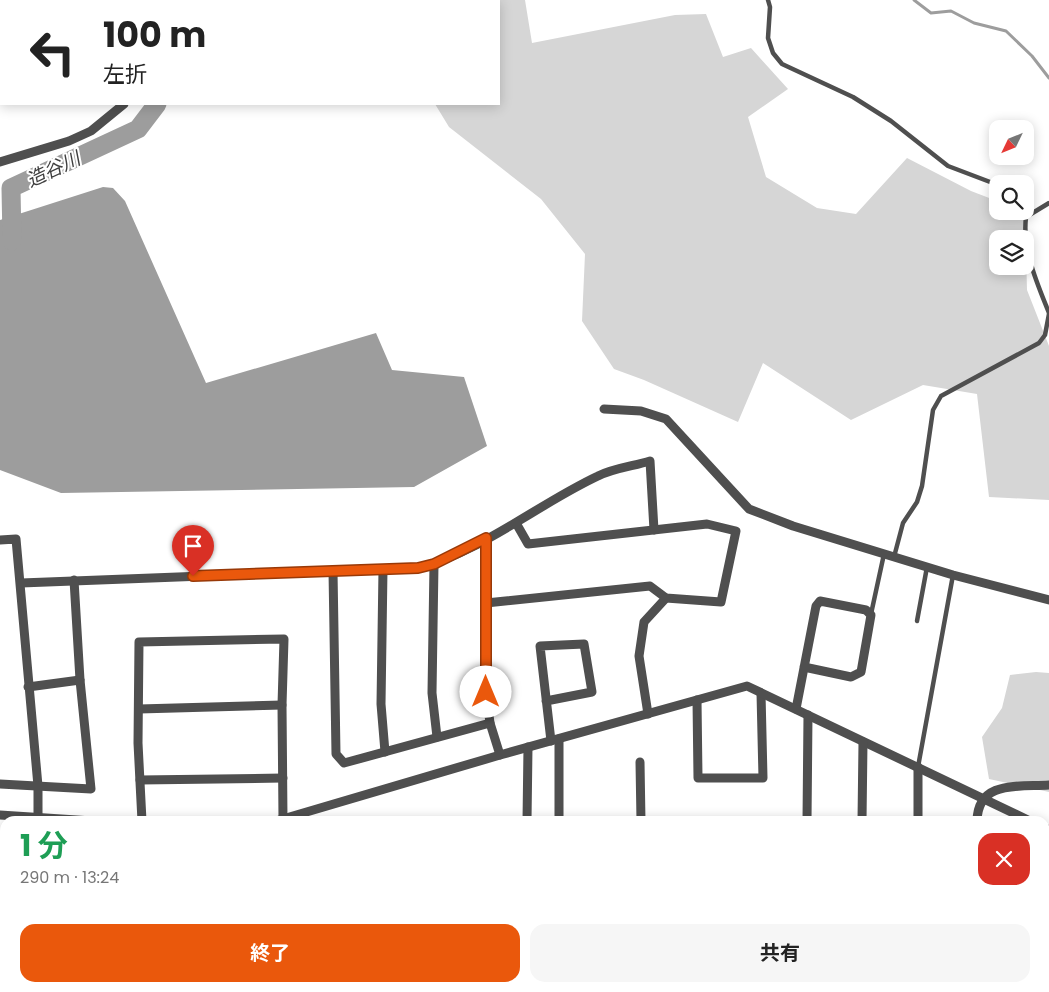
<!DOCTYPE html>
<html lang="ja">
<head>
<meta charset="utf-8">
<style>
	:root { --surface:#fff; --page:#f6f6f6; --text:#222; --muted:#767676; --accent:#ea580c }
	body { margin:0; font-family:Poppins,"Noto Sans JP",sans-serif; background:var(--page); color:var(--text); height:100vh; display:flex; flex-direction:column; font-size:19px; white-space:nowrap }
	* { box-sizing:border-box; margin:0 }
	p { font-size:16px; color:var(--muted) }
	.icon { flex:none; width:28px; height:28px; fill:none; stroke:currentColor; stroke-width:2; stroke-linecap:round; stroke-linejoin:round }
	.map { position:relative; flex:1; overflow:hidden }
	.panel { position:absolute; left:0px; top:816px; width:1050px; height:176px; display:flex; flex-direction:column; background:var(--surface); border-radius:15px 15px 0 0; box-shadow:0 2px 12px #0003 }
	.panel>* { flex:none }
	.top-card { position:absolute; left:0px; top:0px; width:500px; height:105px; box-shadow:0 2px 12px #0003; background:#fff; color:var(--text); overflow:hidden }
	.needle { width:32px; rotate:227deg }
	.buttons { position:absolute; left:989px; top:120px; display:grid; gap:10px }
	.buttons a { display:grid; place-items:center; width:45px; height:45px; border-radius:10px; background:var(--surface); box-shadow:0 2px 12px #0003; font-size:25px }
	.pin { position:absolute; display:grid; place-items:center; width:42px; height:42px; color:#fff; margin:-51px -21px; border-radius:50% 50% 50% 0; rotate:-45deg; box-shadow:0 0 5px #0007 }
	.pin .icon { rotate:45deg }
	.me { position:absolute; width:55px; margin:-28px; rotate:0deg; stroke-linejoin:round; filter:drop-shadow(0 0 4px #0008) }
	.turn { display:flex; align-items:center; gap:18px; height:105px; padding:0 20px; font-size:22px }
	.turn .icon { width:65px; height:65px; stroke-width:2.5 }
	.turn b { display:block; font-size:35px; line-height:42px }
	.round { display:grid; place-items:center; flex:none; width:52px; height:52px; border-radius:15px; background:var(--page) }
	.headline { display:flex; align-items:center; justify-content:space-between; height:85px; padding:0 20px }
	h1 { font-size:30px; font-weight:700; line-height:38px; color:#1e9e55 }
	.primary-button { display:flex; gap:10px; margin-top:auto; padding:10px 20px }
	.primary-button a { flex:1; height:58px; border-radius:15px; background:var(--accent); color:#fff; font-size:20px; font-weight:700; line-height:58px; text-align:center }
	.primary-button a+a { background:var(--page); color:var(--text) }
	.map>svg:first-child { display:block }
</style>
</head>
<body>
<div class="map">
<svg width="1049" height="992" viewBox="0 0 1049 992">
	<rect width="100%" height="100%" fill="#fff"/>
	<g fill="#d6d6d6" fill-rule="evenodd">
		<path d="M271 0H525L532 43 675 15 706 14 723 57 751 48 788 89 748 117 766 177 817 208 856 214 907 158 971 191 997 201 998 211H1025L1027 290 1049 346V500L989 497 977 394 923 385 851 420 763 363 738 422 644 380 614 369 582 321 585 254 541 199 449 127 435 104H499V1ZM998 239H1025V266H998Z"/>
		<polygon points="1036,672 1049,673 1049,792 989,779 982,737 1002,708 1010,675"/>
	</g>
	<polygon fill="#9d9d9d" points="103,187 113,188 125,201 206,383 376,333 392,370 464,377 487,446 414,487 61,493 0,470 0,220"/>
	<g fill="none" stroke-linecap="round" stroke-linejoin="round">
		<polyline stroke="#9d9d9d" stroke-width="3" points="914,0 931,13 951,11 974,23 1006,31 1032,56 1049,78"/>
		<g stroke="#9d9d9d" stroke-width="19">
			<polyline points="231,1 232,0"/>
			<polyline points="12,241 11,188 138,129 157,104"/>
		</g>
		<g stroke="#4f4f4f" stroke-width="4.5">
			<polyline points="768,0 770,7 768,38 773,53 782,64 853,97 891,121 948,166 998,185"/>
			<path d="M1021 211 1026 217C1022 250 1037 283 1049 313"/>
			<polyline points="1026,217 1049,203"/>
			<polyline points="894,557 903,523 917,502 922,486 933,410 941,396 1039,343 1045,335 1049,314"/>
			<polyline points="871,614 884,554"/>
			<polyline points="917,621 927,567"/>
			<polyline points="918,767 953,575"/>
		</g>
		<g stroke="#4f4f4f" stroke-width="9">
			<polyline points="67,0 68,1"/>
			<polyline points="148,1 149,0"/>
			<polyline points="188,1 189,0"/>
			<polyline points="0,162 69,141 91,131 124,104"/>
			<polyline points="604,409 641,411 666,419 749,509 793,526 953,575 1049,600"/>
			<polyline points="486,538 486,692 490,723 500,755"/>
			<polyline points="0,540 16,539 38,786 38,821"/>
			<polyline points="434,564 432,693 437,737"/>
			<polyline points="383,569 381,704 385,752"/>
			<polyline points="333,571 336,754 344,763 490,723"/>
			<path d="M21 583 418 568C483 551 538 504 598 476 614 468 634 466 650 461L654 530"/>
			<polyline points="486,603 650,586 666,598 721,602 736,531 707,524 528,544 516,523"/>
			<polyline points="28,687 80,680"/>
			<polyline points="697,700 698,778 763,778 761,693"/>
			<polyline points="546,701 592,692 584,644 540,646 551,741"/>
			<polyline points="139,709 282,705"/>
			<polyline points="796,709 816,606 820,601 866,610 871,615 861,672 851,677 804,667"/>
			<polyline points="648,714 639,656 644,622 666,598"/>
			<polyline points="559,739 559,821"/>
			<polyline points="640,762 641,821"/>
			<polyline points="140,780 283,778"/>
			<polyline points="0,784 91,789 80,680 74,580"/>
			<polyline points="0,815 92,821"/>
			<polyline points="142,821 138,743 139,642 284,639 282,705 283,819"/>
			<polyline points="276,821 500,755 747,686 1030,821"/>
			<polyline points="527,821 528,747"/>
			<polyline points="807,821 808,715"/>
			<polyline points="862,821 863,742"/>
			<polyline points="918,821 918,767"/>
			<path d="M977 821C978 780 1018 787 1049 785"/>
			<polyline points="1045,828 1049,830"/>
			<polyline points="1045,888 1049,888"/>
			<polyline points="976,988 976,992"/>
			<polyline points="241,992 241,988"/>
			<polyline points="778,992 778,988"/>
			<polyline points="1014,992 1014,988"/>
		</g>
	</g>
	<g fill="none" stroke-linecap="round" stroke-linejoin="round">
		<g stroke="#983908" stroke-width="12">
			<polyline id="route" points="193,576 418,568 434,564 486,538 486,692"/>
		</g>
		<use href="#route" stroke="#ea580c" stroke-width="9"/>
	</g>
	<g text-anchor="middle" stroke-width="4" stroke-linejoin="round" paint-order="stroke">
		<g font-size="19" font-style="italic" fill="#3e3e3e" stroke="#fff">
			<text transform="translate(53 169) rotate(-25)" y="7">造谷川</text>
		</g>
	</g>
</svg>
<div class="buttons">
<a><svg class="needle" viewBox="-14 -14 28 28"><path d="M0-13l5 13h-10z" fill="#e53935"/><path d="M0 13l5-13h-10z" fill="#767676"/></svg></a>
<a><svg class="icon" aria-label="search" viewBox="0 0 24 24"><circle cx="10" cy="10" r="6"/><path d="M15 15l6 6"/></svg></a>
<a><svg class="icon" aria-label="layers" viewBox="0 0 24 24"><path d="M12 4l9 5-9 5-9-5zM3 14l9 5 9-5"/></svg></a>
</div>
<div class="pin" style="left:193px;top:576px;background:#d93025"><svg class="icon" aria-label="arrive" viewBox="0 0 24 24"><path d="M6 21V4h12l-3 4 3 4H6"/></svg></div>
<svg class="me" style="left:486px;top:692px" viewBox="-20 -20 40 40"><circle r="19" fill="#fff"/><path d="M0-13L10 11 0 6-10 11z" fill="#ea580c"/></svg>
<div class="top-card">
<div class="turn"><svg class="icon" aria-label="left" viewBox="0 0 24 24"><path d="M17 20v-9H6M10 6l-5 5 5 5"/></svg><div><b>100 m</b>左折</div></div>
</div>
<section class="panel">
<div class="headline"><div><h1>1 分</h1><p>290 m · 13:24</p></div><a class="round" style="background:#d93025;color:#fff"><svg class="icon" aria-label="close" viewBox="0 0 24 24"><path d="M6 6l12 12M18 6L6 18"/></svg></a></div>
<div class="primary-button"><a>終了</a><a>共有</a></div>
</section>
</div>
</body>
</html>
